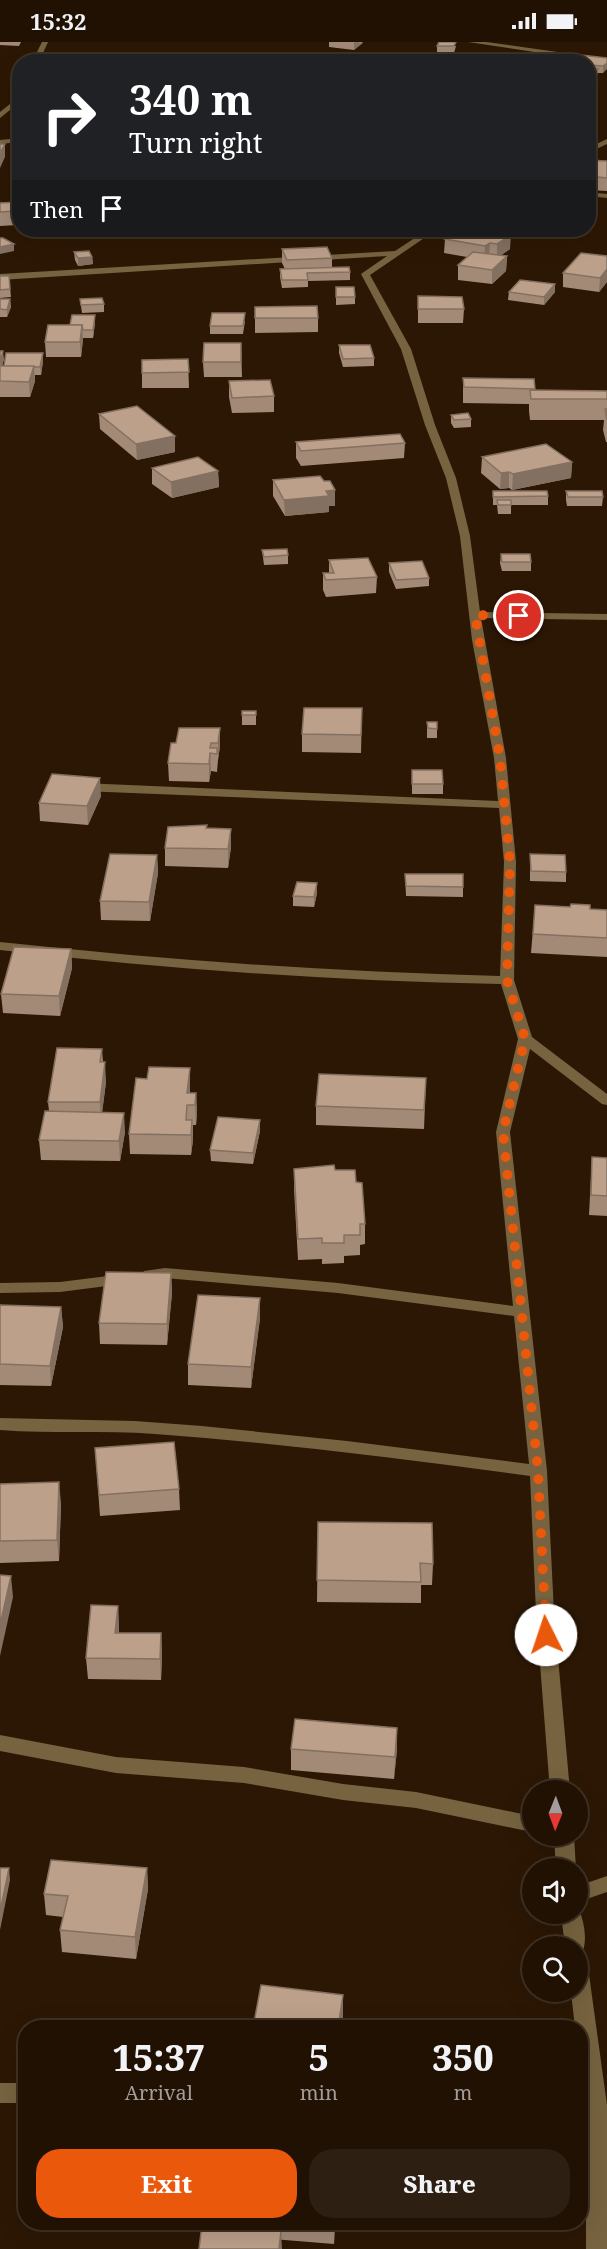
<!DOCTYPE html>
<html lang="en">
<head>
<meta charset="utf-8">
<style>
	:root { --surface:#211103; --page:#2d1f12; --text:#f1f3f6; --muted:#a29d9a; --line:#3e3125; --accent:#ea580c }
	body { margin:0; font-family:"Noto Serif",serif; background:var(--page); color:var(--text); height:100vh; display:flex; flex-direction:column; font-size:22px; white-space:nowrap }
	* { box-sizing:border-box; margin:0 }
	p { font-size:20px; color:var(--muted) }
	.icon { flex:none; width:33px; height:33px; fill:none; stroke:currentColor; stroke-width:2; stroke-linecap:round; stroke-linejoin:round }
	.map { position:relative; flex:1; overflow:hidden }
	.details { position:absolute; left:18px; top:1978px; width:570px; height:210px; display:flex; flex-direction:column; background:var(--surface); border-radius:24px; box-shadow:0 6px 24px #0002,0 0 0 2px var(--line) }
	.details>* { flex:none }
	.hud { position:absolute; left:12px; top:12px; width:584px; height:183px; border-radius:24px; box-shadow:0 6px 24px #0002,0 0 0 2px var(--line); background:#202124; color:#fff; overflow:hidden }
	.needle { width:39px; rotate:181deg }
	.fabs { position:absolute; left:522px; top:1738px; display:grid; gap:12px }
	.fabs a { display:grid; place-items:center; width:66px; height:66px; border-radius:50%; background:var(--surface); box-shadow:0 6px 24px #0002,0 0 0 2px var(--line); font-size:30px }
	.pin { position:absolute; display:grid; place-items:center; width:51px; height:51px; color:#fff; margin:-26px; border:3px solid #fff; border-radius:50%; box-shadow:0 2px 6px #0007 }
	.me { position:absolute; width:66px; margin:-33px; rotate:356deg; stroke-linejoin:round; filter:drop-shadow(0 0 4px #0008) }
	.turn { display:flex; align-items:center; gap:21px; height:126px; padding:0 18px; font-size:27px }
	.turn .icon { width:78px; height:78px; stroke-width:2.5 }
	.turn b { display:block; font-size:42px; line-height:51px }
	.then { display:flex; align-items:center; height:57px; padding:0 18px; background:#0003; gap:12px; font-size:22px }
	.eta { display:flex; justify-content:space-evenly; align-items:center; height:102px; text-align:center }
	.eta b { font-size:36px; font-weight:800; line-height:42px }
	.action { display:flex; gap:12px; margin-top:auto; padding:12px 18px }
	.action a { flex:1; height:69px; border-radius:24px; background:var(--accent); color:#fff; font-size:24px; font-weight:800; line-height:69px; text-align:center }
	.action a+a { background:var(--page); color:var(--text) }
	.status { display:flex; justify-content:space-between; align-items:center; height:42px; padding:0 30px; background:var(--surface); direction:ltr }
	.status svg { height:16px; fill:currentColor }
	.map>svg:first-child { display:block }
</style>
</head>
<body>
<div class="status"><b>15:32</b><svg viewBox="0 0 49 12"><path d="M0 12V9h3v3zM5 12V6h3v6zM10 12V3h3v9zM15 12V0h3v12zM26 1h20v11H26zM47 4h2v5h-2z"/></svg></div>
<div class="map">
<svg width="607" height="2207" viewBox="0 0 607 2207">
	<rect width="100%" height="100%" fill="#2c1704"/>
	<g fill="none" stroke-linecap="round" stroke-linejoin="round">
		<g fill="#77633f" fill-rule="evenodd">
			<polygon points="42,0 48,0 39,20 32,20"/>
			<polygon points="468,0 486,0 607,17 607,21"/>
			<polygon points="20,54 20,60 0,76 0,70"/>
			<polygon points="20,96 20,100 0,102 0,98"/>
			<polygon points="607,97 607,102 588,111 588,106"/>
			<polygon points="588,150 607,152 607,156 588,154"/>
			<path d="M427 188H436L370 233 411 307 435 383 456 436 470 494 480 570 607 572V578L481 576 506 716 516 820 514 938 532 995 607 1052V1063L602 1062 530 1007 510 1090 547 1429 554 1571 570 1749H550L536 1571 530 1434C405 1417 280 1401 155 1392 103 1388 51 1392 0 1388V1376L135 1379 202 1384 347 1399 529 1422 514 1274 338 1251 165 1236 150 1238 142 1233 144 1229 165 1226 338 1241 513 1264 496 1090 518 997 501 942C334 939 166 927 0 908V900C166 918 333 930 500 934L504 820 499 766 82 749 76 745 82 741 498 759 494 716 472 598 460 494 446 436 425 383 401 307 361 232 387 214 0 238V232L395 209Z"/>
			<polygon points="124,1232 132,1237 130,1241 60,1250 0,1251 0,1241 60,1240"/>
			<polygon points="0,1693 116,1715 244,1725 343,1742 416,1750 532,1774 532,1790 416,1766 343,1758 244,1741 116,1731 0,1709"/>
			<polygon points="554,1794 574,1794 576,1827 556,1827"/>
			<polygon points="607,1834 607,1850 578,1860 578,1844"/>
			<path d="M578 1866C584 1877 588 1900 582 1911L578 1913V1905H565L561 1872H578Z"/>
			<polygon points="578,1916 585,1919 588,1925 607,2063 607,2207 586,2207 586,2130 580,2129 580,2109 585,2110 580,1986 575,1986 571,1950 578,1950"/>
			<rect x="0" y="2041" width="26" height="20"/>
		</g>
	</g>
	<g fill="#a28a77">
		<polygon points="0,0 21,0 19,4 0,3"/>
		<polygon points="329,0 363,0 354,8 329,5"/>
		<polygon points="437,4 456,4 454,11 437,10"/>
		<polygon points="607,16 603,31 598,31 597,33 588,42 588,20"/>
		<polygon points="588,118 607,119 607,149 588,148"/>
		<polygon points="20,160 20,178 17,178 17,183 0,184 0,161"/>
		<polygon points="459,188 510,207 500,214 507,214 506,229 492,242 458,238 458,223 467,215 444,211 445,197"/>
		<polygon points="282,207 332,216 332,226 350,230 350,238 308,239 308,245 282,246 280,235 280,227 285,227 282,221"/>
		<polygon points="74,210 92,215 93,222 78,224 75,218"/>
		<polygon points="607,214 607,240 599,250 563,245 563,231"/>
		<polygon points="0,234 9,234 11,255 0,256"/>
		<polygon points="555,242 555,250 544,263 508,258 509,250"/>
		<polygon points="336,245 355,255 355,262 336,263"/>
		<polygon points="418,254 464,267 463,281 418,281"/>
		<polygon points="0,257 10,257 11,265 7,275 0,275"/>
		<polygon points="80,257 104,262 104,270 82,271"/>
		<polygon points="255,265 318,276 318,290 255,291"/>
		<polygon points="245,279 243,292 210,292 210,284"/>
		<polygon points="95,281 93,296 83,296 81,315 46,315 45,300"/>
		<polygon points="241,301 242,335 204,335 203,320"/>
		<polygon points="339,303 374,316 374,324 343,325 339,311"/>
		<polygon points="0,309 4,317 2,324 43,311 43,319 41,333 35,333 35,339 30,355 0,355"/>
		<polygon points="188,317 189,346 142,346 142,318"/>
		<polygon points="463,336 534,337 535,348 607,349 607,400 606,400 603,388 604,378 530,378 529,369 529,362 463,361"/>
		<polygon points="229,339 274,354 274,370 232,371 229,355"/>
		<polygon points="99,372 175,410 137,418 100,387"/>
		<polygon points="451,373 471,377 471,385 454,386 451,381"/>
		<polygon points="296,400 405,401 404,416 301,424 296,416"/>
		<polygon points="482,415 572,420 571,436 512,448 509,446 500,447 481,431"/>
		<polygon points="152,426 218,429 219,445 172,456 152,442"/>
		<polygon points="273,438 324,439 335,464 329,464 329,470 285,474 273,454"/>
		<polygon points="493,449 548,454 548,463 511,463 511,472 498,472 497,463 493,463"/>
		<polygon points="566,449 603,455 602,464 567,464 566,458"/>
		<polygon points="262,508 288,513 288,522 264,523"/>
		<polygon points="501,512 531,520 531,529 502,529 500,521"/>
		<polygon points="329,518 377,535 376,551 326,555 323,548 323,531 329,531"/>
		<polygon points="389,521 429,536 429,544 396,547 389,530"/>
		<polygon points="362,666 361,711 302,710 302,692"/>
		<rect x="242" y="669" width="14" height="14"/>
		<polygon points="427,680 437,687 437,696 427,696"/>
		<polygon points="220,686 220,704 218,718 217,730 211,729 209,740 169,739 168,721 176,701"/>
		<polygon points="412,728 443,742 443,752 412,752"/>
		<polygon points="101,754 88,783 40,779 39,761"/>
		<polygon points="207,783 207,786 231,805 228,826 165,824 165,806"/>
		<polygon points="530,812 566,830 566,840 530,839"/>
		<polygon points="157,813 158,831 150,879 101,878 100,859"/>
		<polygon points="405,832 463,845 463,855 406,854"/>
		<polygon points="317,841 317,851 314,865 293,864 293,854"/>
		<polygon points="535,863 607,868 607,915 531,911"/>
		<polygon points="71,907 72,926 60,974 3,971 1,952"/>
		<polygon points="102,1007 103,1020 106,1040 102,1070 125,1090 120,1119 41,1118 39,1098 49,1069 48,1060"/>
		<polygon points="426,1036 424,1087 316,1083 316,1064"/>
		<polygon points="190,1045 190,1051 196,1051 197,1071 196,1083 193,1083 193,1098 191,1113 130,1112 129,1092"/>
		<polygon points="260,1078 260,1089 253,1122 211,1119 210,1108"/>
		<polygon points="592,1115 607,1116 607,1174 589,1173"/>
		<polygon points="294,1127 335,1128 356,1140 365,1182 365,1202 360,1203 360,1213 344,1214 344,1221 322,1222 322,1217 298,1218 294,1147"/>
		<polygon points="171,1231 172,1251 167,1303 100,1302 99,1281"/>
		<polygon points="0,1263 61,1265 63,1285 51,1344 0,1343"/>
		<polygon points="260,1276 251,1346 188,1343 188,1322"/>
		<polygon points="95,1406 179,1447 180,1468 100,1474"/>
		<polygon points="0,1442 61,1461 59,1519 0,1521"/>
		<polygon points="318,1480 433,1522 432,1543 421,1543 421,1561 317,1560"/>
		<polygon points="118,1564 119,1591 161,1591 162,1613 161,1638 88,1637 86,1616"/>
		<polygon points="397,1686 397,1707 394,1737 291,1728 291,1707"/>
		<polygon points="147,1826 148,1847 136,1917 62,1910 60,1888 63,1875 46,1873 44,1852"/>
		<polygon points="201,2181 335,2181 334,2202 201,2191"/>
		<polygon points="445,2181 517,2181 516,2190 445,2185"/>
	</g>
	<g fill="#847061">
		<polygon points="355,0 363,1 354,8 354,1"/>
		<polygon points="607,21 607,27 603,31 603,24"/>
		<polygon points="598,27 597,33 589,43 589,36"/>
		<polygon points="5,102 5,115 0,126 0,111"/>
		<polygon points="591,171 590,178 588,180 588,173"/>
		<polygon points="511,193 510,207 497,216 497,202"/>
		<polygon points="490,201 489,215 484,218 485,204"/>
		<polygon points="14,202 14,209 0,212 0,205"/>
		<polygon points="507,214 506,229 492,242 492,228"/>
		<polygon points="92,215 93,222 78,224 78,216"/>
		<polygon points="607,227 607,240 599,250 600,236"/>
		<polygon points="555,242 555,250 544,263 544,255"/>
		<polygon points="10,257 11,265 7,275 7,268"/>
		<polygon points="95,273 95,281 93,296 93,288"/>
		<polygon points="82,283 83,298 81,315 80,300"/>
		<polygon points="3,309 4,317 1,328 0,320"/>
		<polygon points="43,311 43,319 41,333 40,325"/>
		<polygon points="34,324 35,339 30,355 29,340"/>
		<polygon points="175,394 175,410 137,418 136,402"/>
		<polygon points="572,420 571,436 512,448 513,432"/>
		<polygon points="218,429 219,445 172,456 171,440"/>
		<polygon points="509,430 509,446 500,447 501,431"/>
		<polygon points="335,448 335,464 329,464 329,470 285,474 284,458 326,449"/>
		<polygon points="220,686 220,704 218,718 218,701"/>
		<polygon points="210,711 211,729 209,740 209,722"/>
		<polygon points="100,736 101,754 88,783 87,764"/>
		<polygon points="231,787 231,805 228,826 228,807"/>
		<polygon points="157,813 158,831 150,879 149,860"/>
		<polygon points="317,841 317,851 314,865 314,855"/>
		<polygon points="71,907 72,926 60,974 59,954"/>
		<polygon points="105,1020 106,1040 101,1080 100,1060"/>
		<polygon points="190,1026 190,1045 188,1063 187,1051"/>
		<polygon points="196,1051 197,1071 196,1083 195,1063"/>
		<polygon points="124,1071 125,1090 120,1119 119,1099"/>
		<polygon points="192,1078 193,1098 191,1113 191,1093"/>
		<polygon points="260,1078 260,1089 253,1122 253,1111"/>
		<polygon points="171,1231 172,1251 167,1303 167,1282"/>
		<polygon points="260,1256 260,1276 251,1346 251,1325"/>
		<polygon points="61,1265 63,1285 51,1344 50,1324"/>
		<polygon points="59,1440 61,1461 59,1519 57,1498"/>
		<polygon points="11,1534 13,1555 0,1614 0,1583"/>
		<polygon points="118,1564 119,1585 117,1612 115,1591"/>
		<polygon points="161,1591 162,1613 161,1638 160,1617"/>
		<polygon points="397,1686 397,1707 394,1737 395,1715"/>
		<polygon points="9,1826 10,1838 0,1888 0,1870"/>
		<polygon points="147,1826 148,1847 136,1917 135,1895"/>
		<polygon points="343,1953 343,1975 341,1986 338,1986"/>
		<polygon points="334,2181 335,2181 334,2202"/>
		<polygon points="281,2189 282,2207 279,2207"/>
	</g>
	<g fill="#bca08a" stroke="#847061" stroke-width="1.5">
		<polygon points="439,0 456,0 454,4 437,4"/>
		<polygon points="581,13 607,16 607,21 603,24 588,23 588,20 574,20"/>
		<polygon points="588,26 598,27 589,36 588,36"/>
		<polygon points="0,102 5,102 0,111"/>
		<polygon points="588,118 607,119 607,136 588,134"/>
		<polygon points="20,160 20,164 15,165 16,169 0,170 0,161"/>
		<polygon points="459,188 481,188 511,193 497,202 490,201 485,204 445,197"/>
		<polygon points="0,196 3,196 14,202 0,205"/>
		<polygon points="327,205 332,216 287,218 282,207"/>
		<polygon points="89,209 92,215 78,216 74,210"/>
		<polygon points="473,210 507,214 492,228 458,223"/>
		<polygon points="581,211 607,214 607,227 600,236 563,231"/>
		<polygon points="349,225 350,230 307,231 308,238 282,238 280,227"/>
		<polygon points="0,234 9,234 10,247 0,248"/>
		<polygon points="520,238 555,242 544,255 509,250"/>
		<polygon points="336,245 354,245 355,255 336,255"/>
		<polygon points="418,254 462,255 464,267 418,267"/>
		<polygon points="102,256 104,262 81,263 80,257"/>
		<polygon points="0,257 10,257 7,268 0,267"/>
		<polygon points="317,264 318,276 255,276 255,265"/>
		<polygon points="212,271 245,271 243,284 210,284"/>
		<polygon points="72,273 95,273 93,288 83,288 82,283 70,283"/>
		<polygon points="48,283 82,283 80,300 45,300"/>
		<polygon points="204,301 241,301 241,320 203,320"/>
		<polygon points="339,303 370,303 374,316 343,317"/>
		<polygon points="0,309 3,309 0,320"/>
		<polygon points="6,311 43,311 40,325 4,324"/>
		<polygon points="188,317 189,330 142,331 142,318"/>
		<polygon points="0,324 34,324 29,340 0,339"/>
		<polygon points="463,336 534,337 535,347 464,345"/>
		<polygon points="270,338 274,354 232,356 229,339"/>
		<polygon points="530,348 607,349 607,357 531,357"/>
		<polygon points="137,364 175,394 136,402 99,372"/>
		<polygon points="605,367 607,367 607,378"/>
		<polygon points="468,371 471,377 454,378 451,373"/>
		<polygon points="400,392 405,401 301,409 296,400"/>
		<polygon points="546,402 572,420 513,432 509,430 501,431 482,415"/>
		<polygon points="198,415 218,429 171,440 152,426"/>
		<polygon points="320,434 324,439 330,439 335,448 326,449 329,454 284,458 273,438"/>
		<polygon points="493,449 547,449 548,454 493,455"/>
		<polygon points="566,449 602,449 603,455 568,455"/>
		<polygon points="497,458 511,458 511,463 498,463"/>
		<polygon points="287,507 288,513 264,515 262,508"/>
		<polygon points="501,512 530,512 531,520 502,520"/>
		<polygon points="368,516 377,535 326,538 323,531 334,531 329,518"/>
		<polygon points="422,519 429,536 396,538 389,521"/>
		<polygon points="304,666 362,666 361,693 302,692"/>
		<rect x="242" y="669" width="14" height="4"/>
		<polygon points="427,680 437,680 437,687 428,686"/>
		<polygon points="179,686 220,686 218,701 211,701 210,706 217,706 217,712 210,711 209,722 168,721 171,701 176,701"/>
		<polygon points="412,728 442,728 443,742 412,742"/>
		<polygon points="52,732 100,736 87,764 39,761"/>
		<polygon points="207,783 206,786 231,787 228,807 165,806 168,785"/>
		<polygon points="110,812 157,813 149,860 100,859"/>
		<polygon points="530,812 565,813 566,830 531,829"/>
		<polygon points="405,832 463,832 463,845 406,844"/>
		<polygon points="297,840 317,841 314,855 293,854"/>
		<polygon points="571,862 590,863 590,867 607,868 607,896 533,892 535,863 570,865"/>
		<polygon points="14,905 71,907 59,954 1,952"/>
		<polygon points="57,1006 102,1007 100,1020 105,1020 100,1060 48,1060"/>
		<polygon points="149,1025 190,1026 187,1051 196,1051 195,1063 187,1063 186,1078 192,1078 191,1093 129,1092 136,1036 147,1037"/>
		<polygon points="319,1032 426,1036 424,1068 316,1064"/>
		<polygon points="45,1069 124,1071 119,1099 39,1098"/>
		<polygon points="218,1075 260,1078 253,1111 210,1108"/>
		<polygon points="592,1115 607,1116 607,1154 591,1153"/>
		<polygon points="334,1123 335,1128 355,1128 356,1140 362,1141 365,1182 360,1182 360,1193 344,1193 344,1201 322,1201 322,1196 298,1197 294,1127"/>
		<polygon points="106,1230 171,1231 167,1282 99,1281"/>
		<polygon points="198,1253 260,1256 251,1325 188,1322"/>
		<polygon points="0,1263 61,1265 50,1324 0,1322"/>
		<polygon points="174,1400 179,1447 99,1453 95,1406"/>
		<polygon points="59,1440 57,1498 0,1499 0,1442"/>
		<polygon points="318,1480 432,1481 433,1522 420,1521 421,1540 317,1538"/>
		<polygon points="0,1533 11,1534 0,1583"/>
		<polygon points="91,1563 118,1564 115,1591 161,1591 160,1617 86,1616"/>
		<polygon points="295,1677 397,1686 395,1715 291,1707"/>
		<polygon points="51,1818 147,1826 135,1895 60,1888 68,1854 44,1852"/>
		<polygon points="0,1826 9,1826 0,1870"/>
		<polygon points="261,1943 343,1953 338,1986 253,1986"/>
		<polygon points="202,2182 281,2189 279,2207 199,2207"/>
	</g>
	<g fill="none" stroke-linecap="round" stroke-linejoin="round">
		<polyline stroke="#ea580c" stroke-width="10" stroke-dasharray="0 18" points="519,574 475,573 500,716 510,820 507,938 525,997 503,1090 538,1429 546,1593"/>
	</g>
</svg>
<div class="fabs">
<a><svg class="needle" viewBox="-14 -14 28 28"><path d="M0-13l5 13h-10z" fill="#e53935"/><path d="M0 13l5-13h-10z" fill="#a29d9a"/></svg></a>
<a><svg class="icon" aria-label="sound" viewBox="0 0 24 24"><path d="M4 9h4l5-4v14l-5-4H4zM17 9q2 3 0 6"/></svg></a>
<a><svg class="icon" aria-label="search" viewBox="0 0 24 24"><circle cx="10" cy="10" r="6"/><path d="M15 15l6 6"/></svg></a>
</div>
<div class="pin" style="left:519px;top:574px;background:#d93025"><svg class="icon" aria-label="arrive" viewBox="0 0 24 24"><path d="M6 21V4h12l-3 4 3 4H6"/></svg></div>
<svg class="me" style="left:546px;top:1593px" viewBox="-20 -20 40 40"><circle r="19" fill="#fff"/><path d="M0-13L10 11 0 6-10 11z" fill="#ea580c"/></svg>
<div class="hud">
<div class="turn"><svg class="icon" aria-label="right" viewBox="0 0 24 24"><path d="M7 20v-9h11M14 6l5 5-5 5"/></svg><div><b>340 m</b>Turn right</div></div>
<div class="then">Then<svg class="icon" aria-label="arrive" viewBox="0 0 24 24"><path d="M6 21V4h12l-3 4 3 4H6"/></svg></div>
</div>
<section class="details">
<div class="eta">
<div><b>15:37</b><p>Arrival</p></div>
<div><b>5</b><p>min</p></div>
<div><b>350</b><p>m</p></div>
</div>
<div class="action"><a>Exit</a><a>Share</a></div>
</section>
</div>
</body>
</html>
